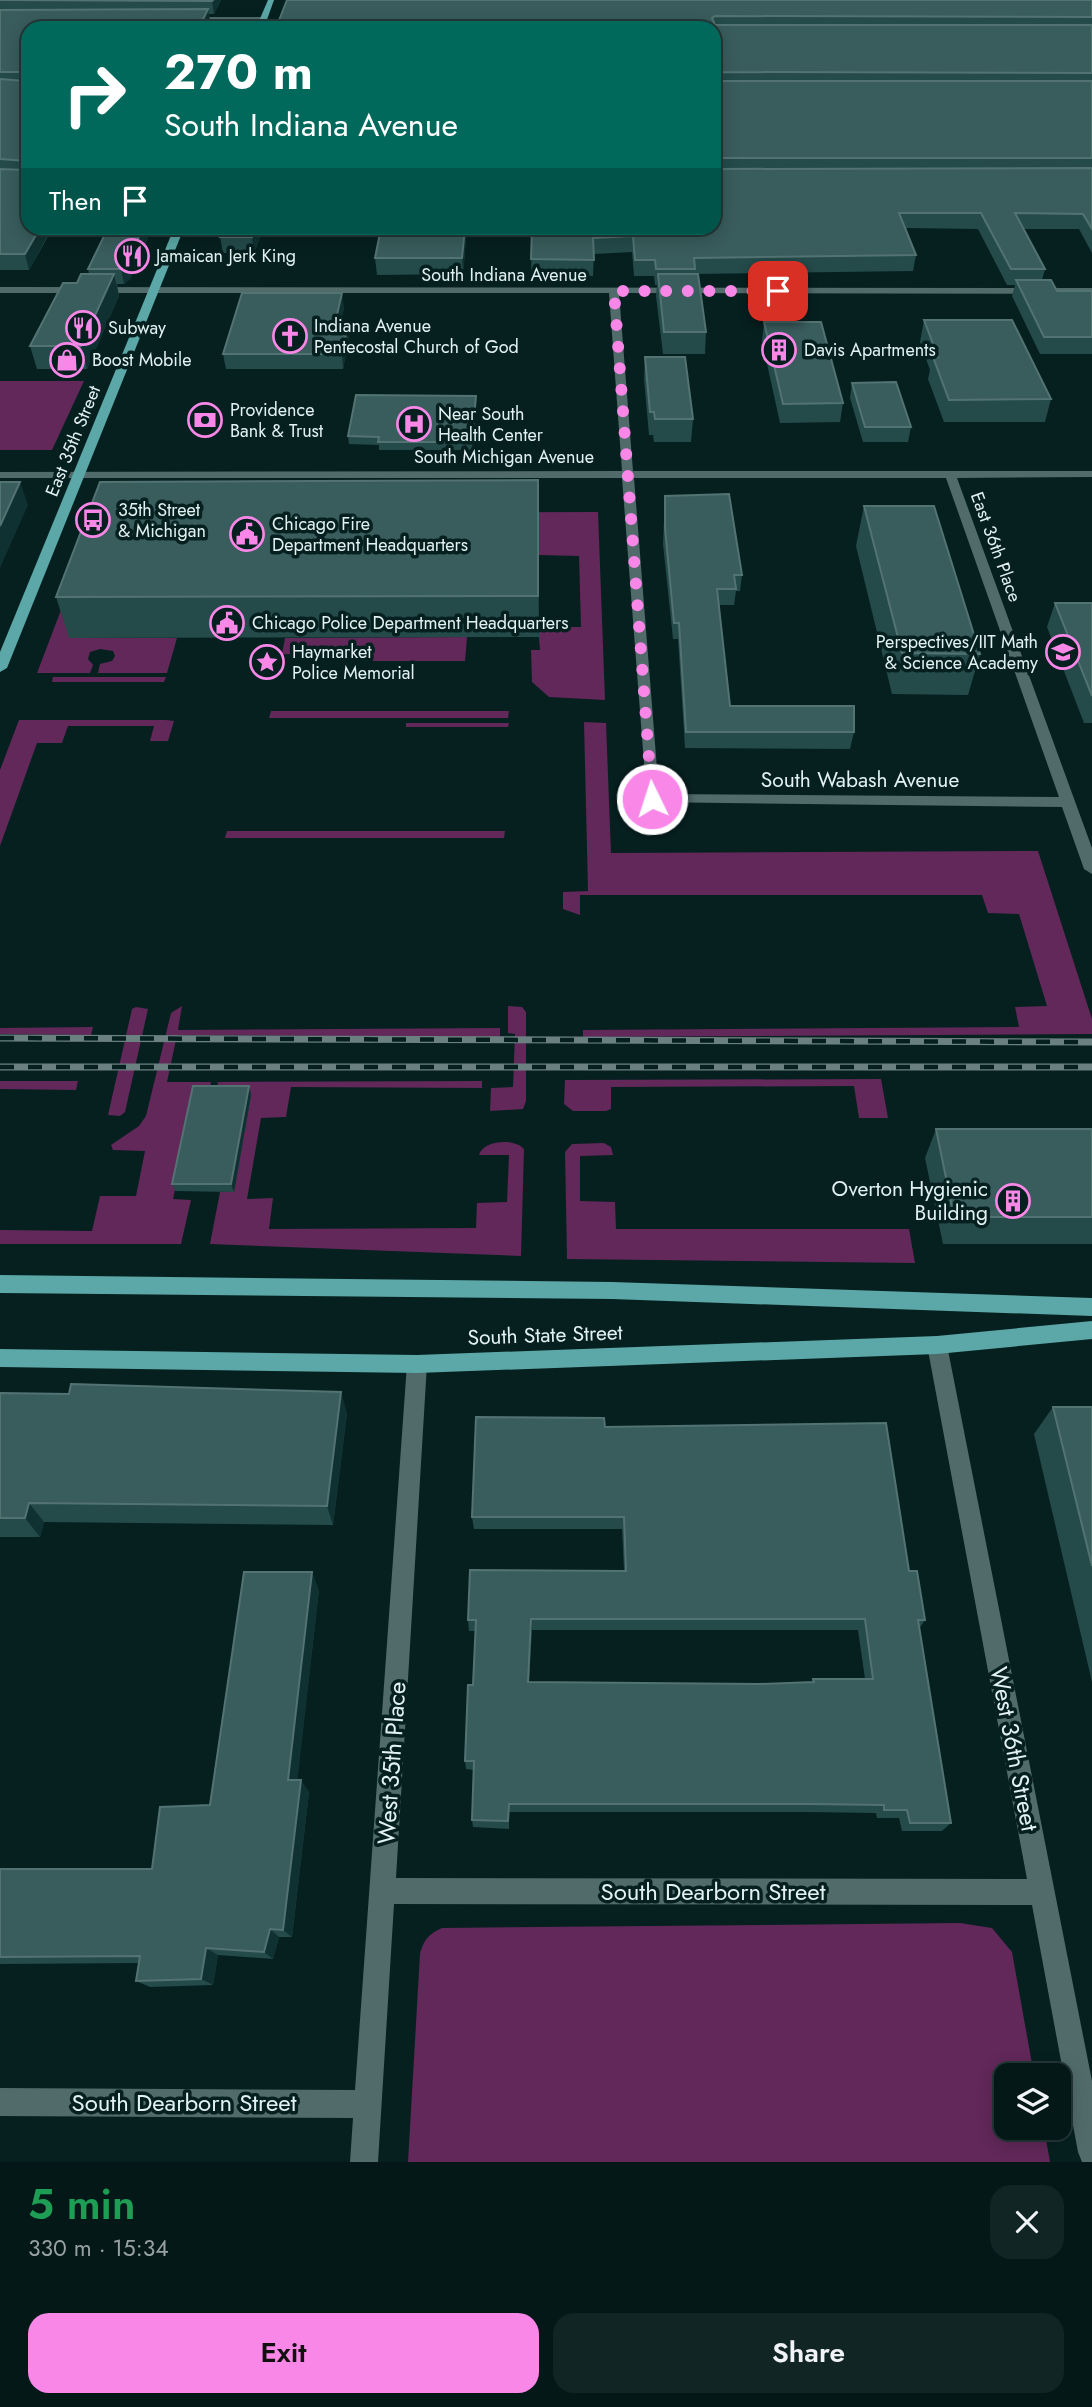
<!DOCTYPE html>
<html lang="en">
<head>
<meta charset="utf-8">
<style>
	:root { --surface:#041818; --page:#122525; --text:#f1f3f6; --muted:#97a0a2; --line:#253737; --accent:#f987e8 }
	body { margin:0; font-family:Jost,sans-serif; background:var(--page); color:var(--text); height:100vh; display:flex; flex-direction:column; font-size:26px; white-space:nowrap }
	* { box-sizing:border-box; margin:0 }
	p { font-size:23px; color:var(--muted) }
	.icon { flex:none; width:38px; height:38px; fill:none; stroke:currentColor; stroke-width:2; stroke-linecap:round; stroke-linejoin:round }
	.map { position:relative; height:2162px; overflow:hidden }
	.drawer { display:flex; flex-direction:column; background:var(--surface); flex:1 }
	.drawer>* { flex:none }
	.hud { position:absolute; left:21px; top:21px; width:700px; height:214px; border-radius:21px; box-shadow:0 4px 18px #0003,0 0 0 2px var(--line); background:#00695c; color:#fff; overflow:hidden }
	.controls { position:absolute; left:994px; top:2063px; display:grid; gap:14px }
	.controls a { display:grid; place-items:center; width:77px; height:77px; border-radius:14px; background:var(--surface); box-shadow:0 4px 18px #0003,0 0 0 2px var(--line); font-size:35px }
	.pin { position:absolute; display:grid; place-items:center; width:60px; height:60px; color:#fff; margin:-30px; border-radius:14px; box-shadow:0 4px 10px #0006 }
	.me { position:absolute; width:77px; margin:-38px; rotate:356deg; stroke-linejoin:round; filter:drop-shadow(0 0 5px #0008) }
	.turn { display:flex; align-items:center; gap:24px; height:147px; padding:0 28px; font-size:32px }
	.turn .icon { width:91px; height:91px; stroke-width:2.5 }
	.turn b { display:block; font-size:49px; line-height:60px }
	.then { display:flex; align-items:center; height:66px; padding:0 28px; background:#0003; gap:14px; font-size:26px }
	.round { display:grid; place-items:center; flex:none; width:74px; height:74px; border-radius:21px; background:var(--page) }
	.summary { display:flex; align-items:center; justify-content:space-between; height:119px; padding:0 28px }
	h1 { font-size:42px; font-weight:600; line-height:52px; color:#1e9e55 }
	.cta { display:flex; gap:14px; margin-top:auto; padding:14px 28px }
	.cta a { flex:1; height:80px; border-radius:21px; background:var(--accent); color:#111; font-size:28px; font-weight:600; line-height:80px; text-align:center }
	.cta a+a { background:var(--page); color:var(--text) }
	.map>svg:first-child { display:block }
</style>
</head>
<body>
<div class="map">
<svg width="1092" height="2162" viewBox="0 0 1092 2162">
	<rect width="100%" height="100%" fill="#062020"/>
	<g fill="#612859">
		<polygon points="0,381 84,381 52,450 0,450"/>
		<polygon points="598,512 605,700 549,697 532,682 531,650 540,650 538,627 581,627 579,556 538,555 310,513"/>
		<polygon points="98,513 69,638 177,638 167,673 98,673 100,664 112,661 115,656 113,651 100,649 90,652 88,659 93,665 90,673 37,673"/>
		<polygon points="467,637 465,661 311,661 311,655 282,654 285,638"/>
		<polygon points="53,677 166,677 164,682 52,682"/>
		<polygon points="271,711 509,711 508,718 269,718"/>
		<polygon points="19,720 166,720 174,721 168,741 150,741 154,726 68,726 62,743 37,743 0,846 0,770"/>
		<polygon points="584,722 606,723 611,853 1038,851 1092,1019 1092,1034 583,1037 583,1030 1019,1027 1015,1007 1047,1006 1019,914 988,913 982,895 580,895 580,915 563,909 563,892 588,891"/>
		<polygon points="406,723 509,723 508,727 406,727"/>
		<polygon points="227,831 505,831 504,838 225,838"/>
		<polygon points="182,1006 178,1030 500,1028 500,1037 177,1035 167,1082 211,1082 209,1094 195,1094 173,1199 191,1200 181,1244 0,1244 0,1230 92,1231 100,1196 136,1196 145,1151 113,1150 111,1145 139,1126 146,1116 171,1013"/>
		<polygon points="508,1006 522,1007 526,1012 526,1101 523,1109 490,1111 491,1088 513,1087 515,1034 508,1033"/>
		<polygon points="136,1007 148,1009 125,1112 120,1116 108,1115 132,1009"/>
		<polygon points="93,1027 91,1035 0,1034 0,1028"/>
		<polygon points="881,1079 888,1118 859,1118 854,1086 611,1087 611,1109 606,1111 573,1111 564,1104 565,1080"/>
		<polygon points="0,1081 78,1081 76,1090 0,1089"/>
		<path d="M482 1081V1088L291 1087 286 1117 261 1118 247 1199 273 1198 269 1229 476 1228 477 1203 507 1202 509 1155H479C483 1140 515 1138 524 1149L521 1256 210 1244 220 1192 234 1191 251 1095 216 1094 218 1082Z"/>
		<polygon points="604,1143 611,1147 613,1155 580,1156 580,1201 615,1202 616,1229 909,1229 915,1263 567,1259 565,1152 572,1144"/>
		<path d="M960 1923 992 1928 1012 1952 1034 2075 1006 2076V2128H1044L1050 2162H408L420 1954C424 1939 429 1934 442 1928Z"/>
	</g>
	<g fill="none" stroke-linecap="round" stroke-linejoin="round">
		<g fill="#516b6b" fill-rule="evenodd">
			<polygon points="264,17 266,20 182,19 185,17"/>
			<path d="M0 287 1092 288V294L619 293 633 471H1092V477L957 478 1092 848V874L1084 869 1062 807 647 802 622 478H0V472L622 471 609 293H0ZM634 478H946L1059 797 659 794Z"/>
			<polygon points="937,1336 944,1339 947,1345 1092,2081 1092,2162 1082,2162 1078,2152 1032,1905 394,1904 378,2162 350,2162 353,2118 0,2116 0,2088 355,2090 407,1364 410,1357 417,1355 424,1357 427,1364 396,1878 1027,1879 927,1345 930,1339"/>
		</g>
		<g fill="#5ca7a7" fill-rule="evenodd">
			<polygon points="268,0 274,0 264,28 256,28"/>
			<polygon points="174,228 184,228 7,668 0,672 0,652"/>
			<polygon points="0,1275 612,1282 1092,1298 1092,1316 612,1299 0,1293"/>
			<polygon points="1092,1321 1092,1339 937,1354 417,1373 0,1367 0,1349 417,1355 937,1336"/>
		</g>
		<g stroke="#6b8080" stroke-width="7">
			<g id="rail">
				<polyline points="0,1038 1092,1042"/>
				<polyline points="0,1067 1092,1067"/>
			</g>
		</g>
		<use href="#rail" stroke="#062020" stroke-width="4.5" stroke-dasharray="14" stroke-linecap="butt"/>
	</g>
	<g fill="#244a4a" fill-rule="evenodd">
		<polygon points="0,0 221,0 214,14 209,14 210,22 28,228 152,228 130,279 124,284 117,284 119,296 87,369 37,369 30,346 77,283 89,274 88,269 108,228 53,228 29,270 0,270"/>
		<polygon points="1092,0 1092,253 1079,229 1024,229 1045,269 1042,280 1057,291 1092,291 1092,354 1040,354 1012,296 1015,285 1007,285 978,229 906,228 916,255 913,271 695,274 706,332 705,354 663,354 656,296 657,285 655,285 654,276 634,276 632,252 594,254 593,276 531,275 532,229 467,229 463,274 377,275 375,258 381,228 714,228 714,28 276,28"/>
		<polygon points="263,228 254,254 223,253 220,237"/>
		<polygon points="344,308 341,321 348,324 349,339 343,369 226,369 223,354"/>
		<polygon points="924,320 1051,399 1045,422 944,422 928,379 930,370 920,342"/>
		<polygon points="764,322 843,403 840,422 780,423 762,341"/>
		<polygon points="645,357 693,419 691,442 654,442 653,435 649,435 644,379"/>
		<polygon points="852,383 911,427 908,442 863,442 850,398"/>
		<polygon points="476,404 472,450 379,450 379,445 349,444 348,436"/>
		<polygon points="538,480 539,637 69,638 56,597"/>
		<polygon points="665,496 742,575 740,591 736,591 734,605 719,605 730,706 854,732 850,749 685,748 678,639 673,639 663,544"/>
		<polygon points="864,506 980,654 968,695 892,694 856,546"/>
		<polygon points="1055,603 1092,603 1092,723 1084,723 1047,627"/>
		<polygon points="251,1094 234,1192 175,1191 172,1184"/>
		<polygon points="936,1129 1092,1129 1092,1244 943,1244 925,1158"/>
		<polygon points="0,1393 347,1413 333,1525 44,1522 40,1537 0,1537"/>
		<polygon points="1053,1407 1092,1407 1092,1682 1034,1434"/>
		<path d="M605 1427 909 1571 925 1620 919 1629 951 1823 942 1831H902L899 1818H877L876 1813 807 1812H509V1829L473 1827 472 1820 474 1770 466 1769 465 1761 473 1685 476 1631H469L468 1620 624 1571 622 1529H474L472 1517ZM532 1630H858L865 1679H813L811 1682 759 1684 529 1682Z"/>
		<polygon points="319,1590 297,1780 309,1792 292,1937 279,1937 273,1959 218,1955 213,1985 150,1987 136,1981 139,1963 0,1964 0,1869 152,1869 210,1805"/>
	</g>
	<g fill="#103131">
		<polygon points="213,0 221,0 214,14 212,1"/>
		<polygon points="208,9 210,22 208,28 199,28"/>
		<polygon points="40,228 52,228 29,270 25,254"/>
		<polygon points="143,228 152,228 130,279 124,284 121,269"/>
		<polygon points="255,228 263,228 254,254 252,237"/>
		<polygon points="465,228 467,228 463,274 462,258"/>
		<polygon points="114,274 119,296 87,369 81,346"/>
		<polygon points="342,293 344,308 338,334 336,319"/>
		<polygon points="348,324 349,339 343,369 342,354"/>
		<polygon points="476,396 476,404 472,450 472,442"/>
		<polygon points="20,482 28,505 0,568 0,526"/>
		<polygon points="249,1086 251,1094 234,1192 231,1184"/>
		<polygon points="341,1392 347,1413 333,1525 327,1506"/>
		<polygon points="29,1503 44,1522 40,1537 25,1518"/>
		<polygon points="312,1572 319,1590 296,1793 288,1780"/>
		<polygon points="531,1619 532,1630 528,1692 528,1682"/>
		<polygon points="301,1780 309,1792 292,1937 283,1930"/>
		<polygon points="270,1929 279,1937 273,1959 264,1952"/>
		<polygon points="206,1948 218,1955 213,1985 201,1979"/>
	</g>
	<g fill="#395c5c" stroke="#537373" stroke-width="2" fill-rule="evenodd">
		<polygon points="0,0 213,0 212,1"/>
		<polygon points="287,0 1092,0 1092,17 715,16 712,18 715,25 1092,25 1092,73 715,72 714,75 714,28 276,28"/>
		<polygon points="208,9 199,28 28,28 28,228 40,228 25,254 0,254 0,169 24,170 27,161 0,159 0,79 25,81 26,72 0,72 0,10"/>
		<polygon points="714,80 715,81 1092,81 1092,158 715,158 714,159"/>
		<polygon points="714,165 715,169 1092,168 1092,229 1083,214 1015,213 1045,269 1011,269 981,213 899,213 916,255 694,258 695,269 656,269 655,260 635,260 633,236 593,238 594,260 531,259 532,228 714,228"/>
		<polygon points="108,228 143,228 126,264 121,269 88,269"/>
		<polygon points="224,228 255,228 252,237 220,237"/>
		<polygon points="381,228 465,228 462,258 375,258"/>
		<polygon points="81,274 114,274 81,346 30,346 63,283 77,283"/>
		<polygon points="658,274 698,274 706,332 664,332"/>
		<polygon points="1016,280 1051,280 1057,291 1092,291 1092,337 1044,337"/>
		<polygon points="242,293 342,293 336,319 348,324 342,354 223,354"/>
		<polygon points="924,320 1012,320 1051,399 949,400 933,357 938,357"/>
		<polygon points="764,322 821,322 843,403 783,404"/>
		<polygon points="645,357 685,357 693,419 655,419 654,412 650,412"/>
		<polygon points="896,382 911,427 865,427 852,383"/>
		<polygon points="356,395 476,396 472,442 378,442 379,437 348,436"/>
		<polygon points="538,480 538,596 56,597 100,482"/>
		<polygon points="0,482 20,482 0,526"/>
		<polygon points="729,494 742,575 734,575 736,589 717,589 730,706 854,706 854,732 686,732 679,623 674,623 665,528 665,496"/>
		<polygon points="864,506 934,506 980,654 902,653"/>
		<polygon points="1055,603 1092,603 1092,696"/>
		<polygon points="193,1086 249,1086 231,1184 172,1184"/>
		<polygon points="936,1129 1092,1129 1092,1217 954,1217"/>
		<polygon points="71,1384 341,1392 327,1506 29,1503 25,1518 0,1518 0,1393 69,1394"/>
		<polygon points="1053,1407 1092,1407 1092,1566"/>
		<path d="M476 1417 604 1418 605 1427 886 1423 909 1571H917L925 1620H918L951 1823H910L907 1810H884V1805L813 1804H509L508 1821 472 1820 474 1761H465L468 1685H473L476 1620H468L470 1570 626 1571 624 1517H472ZM531 1619H865L873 1679H813L814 1682 759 1684 528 1682Z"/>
		<polygon points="244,1572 312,1572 288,1780 301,1780 283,1930 270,1929 264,1952 206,1948 201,1979 136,1981 140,1956 0,1957 0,1869 152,1869 160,1807 210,1805"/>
	</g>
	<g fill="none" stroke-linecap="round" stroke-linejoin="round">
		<polyline stroke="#f987e8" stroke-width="12" stroke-dasharray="0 21.6" points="652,799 614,291 778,291"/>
	</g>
	<defs>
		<g id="restaurant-ring" transform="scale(1.75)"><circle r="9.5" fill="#062020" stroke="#f987e8" stroke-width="1.5"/><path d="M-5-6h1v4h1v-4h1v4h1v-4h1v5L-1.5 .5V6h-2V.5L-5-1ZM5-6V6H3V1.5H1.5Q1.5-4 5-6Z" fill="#f987e8"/></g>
		<g id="church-ring" transform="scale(1.75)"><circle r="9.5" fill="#062020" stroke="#f987e8" stroke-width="1.5"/><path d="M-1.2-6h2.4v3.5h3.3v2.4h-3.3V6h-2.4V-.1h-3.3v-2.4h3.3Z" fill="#f987e8"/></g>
		<g id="building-ring" transform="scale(1.75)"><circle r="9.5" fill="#062020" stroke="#f987e8" stroke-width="1.5"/><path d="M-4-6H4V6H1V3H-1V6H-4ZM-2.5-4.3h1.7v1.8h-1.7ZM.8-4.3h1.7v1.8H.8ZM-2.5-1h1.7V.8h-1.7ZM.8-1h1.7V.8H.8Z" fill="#f987e8"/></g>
		<g id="shop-ring" transform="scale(1.75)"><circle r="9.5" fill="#062020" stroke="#f987e8" stroke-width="1.5"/><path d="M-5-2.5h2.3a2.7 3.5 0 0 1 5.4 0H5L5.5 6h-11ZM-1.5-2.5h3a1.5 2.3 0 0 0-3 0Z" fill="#f987e8"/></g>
		<g id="bank-ring" transform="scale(1.75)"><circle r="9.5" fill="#062020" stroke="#f987e8" stroke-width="1.5"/><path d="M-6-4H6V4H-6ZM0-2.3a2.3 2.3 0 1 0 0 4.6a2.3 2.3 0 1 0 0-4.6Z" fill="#f987e8"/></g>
		<g id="hospital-ring" transform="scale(1.75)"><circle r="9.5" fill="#062020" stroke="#f987e8" stroke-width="1.5"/><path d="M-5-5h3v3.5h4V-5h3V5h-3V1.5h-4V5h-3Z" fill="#f987e8"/></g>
		<g id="bus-ring" transform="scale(1.75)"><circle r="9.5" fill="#062020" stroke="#f987e8" stroke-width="1.5"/><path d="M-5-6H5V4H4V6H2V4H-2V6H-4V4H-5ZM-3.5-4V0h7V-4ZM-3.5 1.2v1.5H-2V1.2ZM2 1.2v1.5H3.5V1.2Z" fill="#f987e8"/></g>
		<g id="civic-ring" transform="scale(1.75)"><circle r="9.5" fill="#062020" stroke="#f987e8" stroke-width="1.5"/><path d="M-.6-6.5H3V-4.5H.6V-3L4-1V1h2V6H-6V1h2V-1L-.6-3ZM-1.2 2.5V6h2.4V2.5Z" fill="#f987e8"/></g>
		<g id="school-ring" transform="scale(1.75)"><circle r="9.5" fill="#062020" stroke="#f987e8" stroke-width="1.5"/><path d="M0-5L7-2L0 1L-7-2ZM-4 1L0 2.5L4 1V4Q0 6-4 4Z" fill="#f987e8"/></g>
		<g id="sight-ring" transform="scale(1.75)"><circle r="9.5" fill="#062020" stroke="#f987e8" stroke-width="1.5"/><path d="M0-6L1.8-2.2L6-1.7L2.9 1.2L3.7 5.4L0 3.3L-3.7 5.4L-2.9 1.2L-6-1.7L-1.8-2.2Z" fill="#f987e8"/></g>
	</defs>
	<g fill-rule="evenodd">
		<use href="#restaurant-ring" x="132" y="256"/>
		<use href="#restaurant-ring" x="83" y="328"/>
		<use href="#church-ring" x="290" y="336"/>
		<use href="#building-ring" x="779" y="350"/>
		<use href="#shop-ring" x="67" y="360"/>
		<use href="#bank-ring" x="205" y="420"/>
		<use href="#hospital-ring" x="414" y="424"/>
		<use href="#bus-ring" x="93" y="520"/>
		<use href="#civic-ring" x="247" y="534"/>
		<use href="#civic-ring" x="227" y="623"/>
		<use href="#school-ring" x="1063" y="652"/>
		<use href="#sight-ring" x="267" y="662"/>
		<use href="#building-ring" x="1013" y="1201"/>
	</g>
	<g text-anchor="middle" stroke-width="7" stroke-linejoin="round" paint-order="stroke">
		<g font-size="18" fill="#e2f1f1" stroke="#062020" text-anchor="start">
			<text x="156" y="262">Jamaican Jerk King</text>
			<text x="314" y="332">Indiana Avenue<tspan x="314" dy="21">Pentecostal Church of God</tspan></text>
			<text x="108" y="334">Subway</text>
			<text x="804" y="356">Davis Apartments</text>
			<text x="92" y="366">Boost Mobile</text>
			<text x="230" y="416">Providence<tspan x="230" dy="21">Bank &amp; Trust</tspan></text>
			<text x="438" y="420">Near South<tspan x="438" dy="21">Health Center</tspan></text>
			<text x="118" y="516">35th Street<tspan x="118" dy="21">&amp; Michigan</tspan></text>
			<text x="272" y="530">Chicago Fire<tspan x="272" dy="21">Department Headquarters</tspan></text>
			<text x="252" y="629">Chicago Police Department Headquarters</text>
			<text x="1038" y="648" text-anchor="end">Perspectives/IIT Math<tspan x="1038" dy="21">&amp; Science Academy</tspan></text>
			<text x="292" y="658">Haymarket<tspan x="292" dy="21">Police Memorial</tspan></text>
		</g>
		<g font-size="18" fill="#e2f1f1" stroke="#062020">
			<text x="504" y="281">South Indiana Avenue</text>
			<text transform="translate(73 441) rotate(-68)" y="6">East 35th Street</text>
			<text x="504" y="463">South Michigan Avenue</text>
			<text transform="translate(996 547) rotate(70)" y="6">East 36th Place</text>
		</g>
		<g font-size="21" fill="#e2f1f1" stroke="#062020">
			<text x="860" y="787">South Wabash Avenue</text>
			<text transform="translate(545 1335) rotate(-2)" y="7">South State Street</text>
		</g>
		<g font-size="21" fill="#e2f1f1" stroke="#062020" text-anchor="end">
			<text x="988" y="1196">Overton Hygienic<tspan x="988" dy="24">Building</tspan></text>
		</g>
		<g font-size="24" fill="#e2f1f1" stroke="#062020">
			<text transform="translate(1014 1749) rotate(79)" y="8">West 36th Street</text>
			<text transform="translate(392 1763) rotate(-86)" y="8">West 35th Place</text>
			<text x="713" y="1900">South Dearborn Street</text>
			<text x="184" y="2111">South Dearborn Street</text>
		</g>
	</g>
</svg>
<div class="controls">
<a><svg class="icon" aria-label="layers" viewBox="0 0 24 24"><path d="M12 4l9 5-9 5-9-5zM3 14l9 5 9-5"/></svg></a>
</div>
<div class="pin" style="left:778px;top:291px;background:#d93025"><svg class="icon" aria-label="arrive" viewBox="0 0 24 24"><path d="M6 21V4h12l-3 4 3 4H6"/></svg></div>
<svg class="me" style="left:652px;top:799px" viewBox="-20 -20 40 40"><circle r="17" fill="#f987e8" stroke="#fff" stroke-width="3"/><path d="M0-11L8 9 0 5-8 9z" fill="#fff"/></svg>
<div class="hud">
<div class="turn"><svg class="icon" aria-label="right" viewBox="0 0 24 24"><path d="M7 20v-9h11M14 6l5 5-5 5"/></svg><div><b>270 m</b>South Indiana Avenue</div></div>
<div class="then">Then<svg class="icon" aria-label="arrive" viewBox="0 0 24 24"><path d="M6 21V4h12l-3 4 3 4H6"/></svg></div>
</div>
</div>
<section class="drawer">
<div class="summary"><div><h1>5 min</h1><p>330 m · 15:34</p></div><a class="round"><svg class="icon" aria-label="close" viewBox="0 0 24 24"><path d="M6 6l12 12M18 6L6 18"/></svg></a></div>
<div class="cta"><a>Exit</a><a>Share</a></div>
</section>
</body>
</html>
